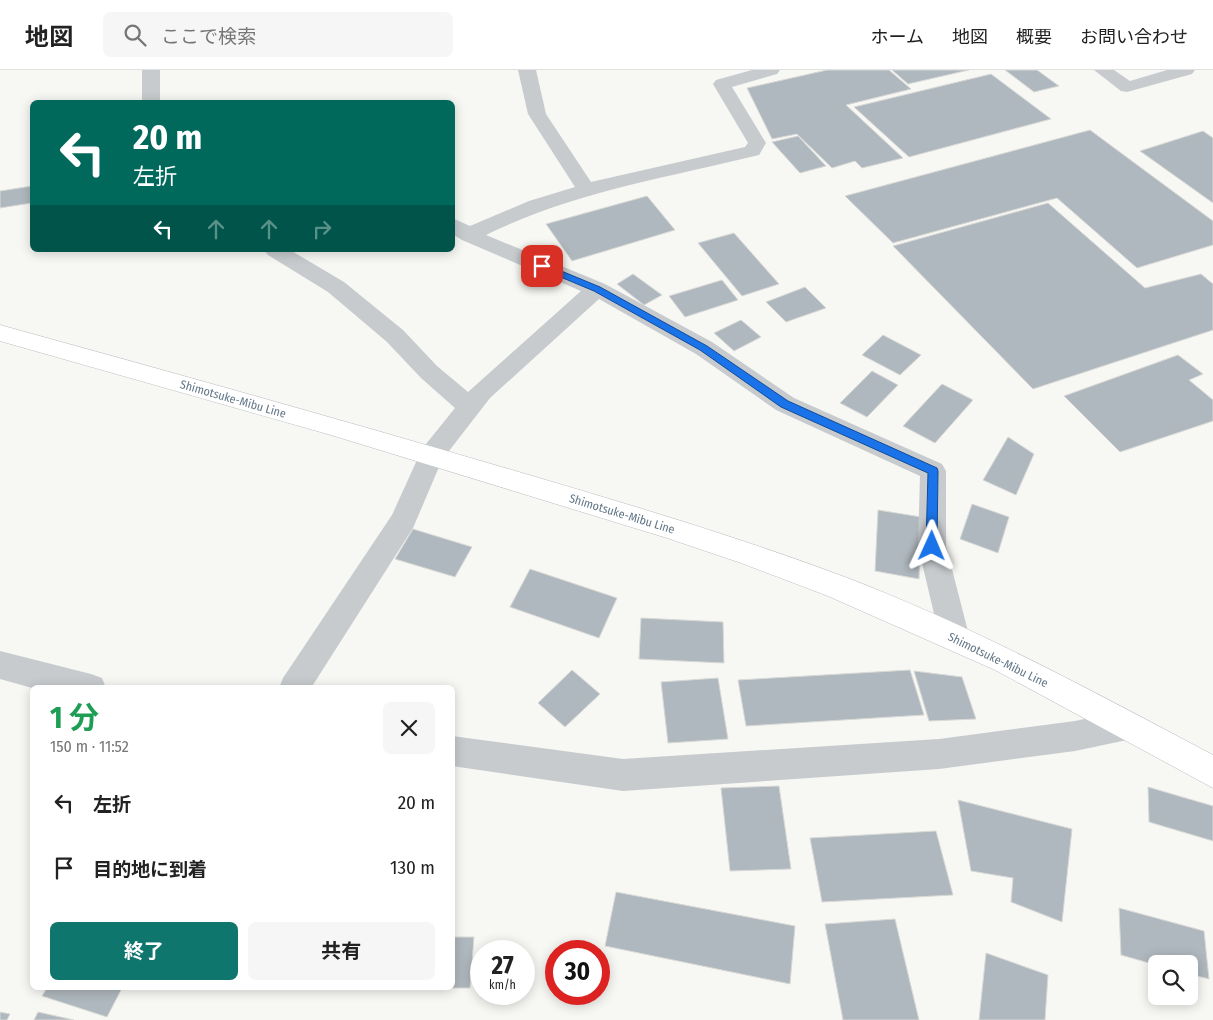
<!DOCTYPE html>
<html lang="ja">
<head>
<meta charset="utf-8">
<style>
	:root { --surface:#fff; --page:#f6f6f6; --text:#222; --muted:#767676; --line:#e0e0e0; --accent:#0f766e }
	body { margin:0; font-family:"Fira Sans Condensed","Noto Sans JP",sans-serif; background:var(--page); color:var(--text); height:100vh; display:flex; flex-direction:column; font-size:19px; white-space:nowrap }
	* { box-sizing:border-box; margin:0 }
	p { font-size:16px; color:var(--muted) }
	.icon { flex:none; width:28px; height:28px; fill:none; stroke:currentColor; stroke-width:2; stroke-linecap:round; stroke-linejoin:round }
	.map { position:relative; flex:1; overflow:hidden }
	.panel { position:absolute; left:30px; top:615px; width:425px; height:305px; display:flex; flex-direction:column; background:var(--surface); border-radius:8px; box-shadow:0 2px 12px #0003 }
	.panel>* { flex:none }
	.hud { position:absolute; left:30px; top:30px; width:425px; height:152px; border-radius:8px; box-shadow:0 2px 12px #0003; background:#00695c; color:#fff; overflow:hidden }
	.controls { position:absolute; left:1148px; top:885px; display:grid; gap:10px }
	.controls a { display:grid; place-items:center; width:50px; height:50px; border-radius:8px; background:var(--surface); box-shadow:0 2px 12px #0003; font-size:25px }
	.speed { position:absolute; left:470px; top:870px; display:flex; gap:10px; font-size:25px; font-weight:700; text-align:center }
	.speed>* { display:grid; place-content:center; width:65px; height:65px; border-radius:50%; background:var(--surface); box-shadow:0 2px 12px #0003; line-height:1 }
	.speed small { font-size:12px; font-weight:400 }
	.speed .limit { border:8px solid #d22; background:#fff; color:#111 }
	.pin { position:absolute; display:grid; place-items:center; width:42px; height:42px; color:#fff; margin:-21px; border-radius:10px; box-shadow:0 2px 8px #0006 }
	.me { position:absolute; width:55px; margin:-28px; rotate:1deg; stroke-linejoin:round; filter:drop-shadow(0 0 4px #0008) }
	.turn { display:flex; align-items:center; gap:18px; height:105px; padding:0 20px; font-size:22px }
	.turn .icon { width:65px; height:65px; stroke-width:2.5 }
	.turn b { display:block; font-size:35px; line-height:42px }
	.lanes { display:flex; align-items:center; height:48px; padding:0 20px; background:#0003; justify-content:center; gap:25px; direction:ltr }
	.lanes .off { opacity:.35 }
	.round { display:grid; place-items:center; flex:none; width:52px; height:52px; border-radius:8px; background:var(--page) }
	.head { display:flex; align-items:center; justify-content:space-between; height:85px; padding:0 20px }
	h1 { font-size:30px; font-weight:700; line-height:38px; color:#1e9e55 }
	.action { display:flex; gap:10px; margin-top:auto; padding:10px 20px }
	.action a { flex:1; height:58px; border-radius:8px; background:var(--accent); color:#fff; font-size:20px; font-weight:700; line-height:58px; text-align:center }
	.action a+a { background:var(--page); color:var(--text) }
	ul { padding:0; list-style:none }
	li { display:flex; align-items:center; gap:15px; height:65px; padding:0 20px }
	li div { flex:1 }
	li b { display:block; font-size:19px }
	li em { font-style:normal }
	header { display:flex; align-items:center; gap:30px; box-sizing:border-box; height:70px; padding:0 25px; background:var(--surface); border-bottom:1px solid var(--line) }
	header strong { font-size:24px }
	nav { display:flex; gap:28px; margin-inline-start:auto; font-size:18px }
	.search { width:350px; height:45px; background:var(--page); display:flex; align-items:center; gap:12px; box-sizing:border-box; padding:0 18px; border-radius:8px; color:var(--muted); font-size:19px }
	.map>svg:first-child { display:block }
</style>
</head>
<body>
<header>
<strong>地図</strong>
<div class="search"><svg class="icon" aria-label="search" viewBox="0 0 24 24"><circle cx="10" cy="10" r="6"/><path d="M15 15l6 6"/></svg>ここで検索</div>
<nav><a>ホーム</a><a>地図</a><a>概要</a><a>お問い合わせ</a></nav>
</header>
<div class="map">
<svg width="1213" height="950" viewBox="0 0 1213 950">
	<rect width="100%" height="100%" fill="#f7f7f4"/>
	<g fill="#afb8be" stroke="#d9d9d6">
		<polygon points="827,0 889,0 911,19 846,35 903,88 862,98 855,91 832,98 797,64 772,69 747,18"/>
		<polygon points="892,0 969,0 908,14"/>
		<polygon points="1005,0 1037,0 1059,16 1034,22"/>
		<polygon points="991,4 1051,49 909,87 854,37"/>
		<polygon points="1090,60 1213,151 1213,175 1137,198 1057,128 893,173 845,126"/>
		<polygon points="1203,61 1213,68 1213,133 1140,81"/>
		<polygon points="798,66 826,96 800,103 772,72"/>
		<polygon points="32,116 32,133 0,138 0,121"/>
		<polygon points="647,126 675,160 572,191 546,154"/>
		<polygon points="1048,133 1145,218 1201,204 1213,214 1213,260 1033,319 893,176"/>
		<polygon points="734,163 779,214 742,226 698,173"/>
		<polygon points="633,204 662,225 644,235 617,214"/>
		<polygon points="722,210 738,230 685,247 669,226"/>
		<polygon points="805,217 826,238 786,252 766,232"/>
		<polygon points="741,250 761,267 734,281 714,263"/>
		<polygon points="883,265 921,285 900,305 862,285"/>
		<polygon points="1178,285 1203,304 1189,310 1213,330 1213,351 1120,382 1064,326"/>
		<polygon points="872,301 898,315 867,347 840,333"/>
		<polygon points="942,314 973,330 935,373 903,356"/>
		<polygon points="1008,367 1034,384 1016,425 983,410"/>
		<polygon points="972,434 1009,447 998,483 960,469"/>
		<polygon points="878,440 921,447 919,509 875,501"/>
		<polygon points="413,459 472,477 455,507 395,489"/>
		<polygon points="530,499 617,528 599,568 510,537"/>
		<polygon points="641,548 723,552 724,593 639,589"/>
		<polygon points="572,600 600,624 565,657 538,633"/>
		<polygon points="910,600 924,645 746,656 738,610"/>
		<polygon points="914,601 962,607 976,649 929,651"/>
		<polygon points="718,608 728,669 668,673 661,612"/>
		<polygon points="779,716 791,799 730,801 721,718"/>
		<polygon points="1148,717 1213,736 1213,771 1149,752"/>
		<polygon points="958,730 1072,759 1062,852 1011,832 1013,808 971,801"/>
		<polygon points="936,761 953,825 822,832 810,768"/>
		<polygon points="616,822 795,856 790,914 605,876"/>
		<polygon points="1119,838 1204,861 1209,909 1189,904 1189,894 1156,895 1121,885"/>
		<polygon points="895,849 919,950 843,950 825,854"/>
		<polygon points="452,867 474,867 470,918 307,918 452,918"/>
		<polygon points="986,883 1048,905 1045,950 979,950"/>
		<polygon points="47,918 122,918 107,947 42,926"/>
		<polygon points="0,942 10,944 7,950 0,950"/>
		<polygon points="38,942 74,950 34,950"/>
	</g>
	<g fill="none" stroke-linecap="round" stroke-linejoin="round">
		<g stroke="#babec2" stroke-width="1">
			<path id="major" d="M0 255C171 302 342 350 512 400 624 433 736 466 845 507 973 556 1092 621 1213 685V718L995 600 828 526 741 493 667 468 331 365 0 271Z"/>
		</g>
		<g fill="#c7cbce" fill-rule="evenodd">
			<rect x="142" y="0" width="18" height="32"/>
			<path d="M518 0H536L546 44 591 112 745 77 748 73 713 14 716 10 752 0H780L777 4 732 17 766 73 759 85C666 108 573 122 486 165L605 214 712 272 794 328 942 394 946 401V476L970 569 965 578 955 582 945 578 940 569 918 476 920 406 776 340 696 284 599 229 490 328 442 390 413 458 311 618H279L283 608 392 445 422 379 455 338 421 308 387 272 328 222 268 185 264 180H290L344 212 403 260 437 296 468 322 581 221 462 170 452 164V148L470 156 529 131 575 117 528 44Z"/>
			<polygon points="1094,0 1114,0 1130,11 1167,0 1195,0 1192,4 1127,22 1121,21"/>
			<polygon points="0,581 91,604 102,608 106,618 32,618 0,609"/>
			<polygon points="1127,640 1138,645 1143,655 1138,665 1127,670 1075,681 939,699 623,721 452,696 452,666 623,689 939,669 1075,651"/>
		</g>
		<use href="#major" fill="#fff" fill-rule="evenodd"/>
	</g>
	<polygon fill="#1a73e8" stroke="#114b97" points="542,193 600,217 707,276 788,331 937,398 938,401 937,476 936,479 928,479 926,476 928,403 781,337 700,280 594,221 539,198 538,196"/>
	<g text-anchor="middle" stroke-width="5" stroke-linejoin="round" paint-order="stroke">
		<g font-size="12" fill="#637788" stroke="#fff">
			<text transform="translate(233 329) rotate(16)" y="4">Shimotsuke-Mibu Line</text>
			<text transform="translate(622 444) rotate(17)" y="4">Shimotsuke-Mibu Line</text>
			<text transform="translate(998 590) rotate(26)" y="4">Shimotsuke-Mibu Line</text>
		</g>
	</g>
</svg>
<div class="controls">
<a><svg class="icon" aria-label="search" viewBox="0 0 24 24"><circle cx="10" cy="10" r="6"/><path d="M15 15l6 6"/></svg></a>
</div>
<div class="speed"><div>27<small>km/h</small></div><div class="limit">30</div></div>
<div class="pin" style="left:542px;top:196px;background:#d93025"><svg class="icon" aria-label="arrive" viewBox="0 0 24 24"><path d="M6 21V4h12l-3 4 3 4H6"/></svg></div>
<svg class="me" style="left:932px;top:476px" viewBox="-20 -20 40 40"><path d="M0-17L14 15 0 8-14 15z" fill="#1a73e8" stroke="#fff" stroke-width="4"/></svg>
<div class="hud">
<div class="turn"><svg class="icon" aria-label="left" viewBox="0 0 24 24"><path d="M17 20v-9H6M10 6l-5 5 5 5"/></svg><div><b>20 m</b>左折</div></div>
<div class="lanes"><svg class="icon" aria-label="left" viewBox="0 0 24 24"><path d="M17 20v-9H6M10 6l-5 5 5 5"/></svg><svg class="icon off" aria-label="ahead" viewBox="0 0 24 24"><path d="M12 20V5M6 11l6-6 6 6"/></svg><svg class="icon off" aria-label="ahead" viewBox="0 0 24 24"><path d="M12 20V5M6 11l6-6 6 6"/></svg><svg class="icon off" aria-label="right" viewBox="0 0 24 24"><path d="M7 20v-9h11M14 6l5 5-5 5"/></svg></div>
</div>
<section class="panel">
<div class="head"><div><h1>1 分</h1><p>150 m · 11:52</p></div><a class="round"><svg class="icon" aria-label="close" viewBox="0 0 24 24"><path d="M6 6l12 12M18 6L6 18"/></svg></a></div>
<ul>
<li><svg class="icon" aria-label="left" viewBox="0 0 24 24"><path d="M17 20v-9H6M10 6l-5 5 5 5"/></svg><div><b>左折</b></div><em>20 m</em></li>
<li><svg class="icon" aria-label="arrive" viewBox="0 0 24 24"><path d="M6 21V4h12l-3 4 3 4H6"/></svg><div><b>目的地に到着</b></div><em>130 m</em></li>
</ul>
<div class="action"><a>終了</a><a>共有</a></div>
</section>
</div>
</body>
</html>
